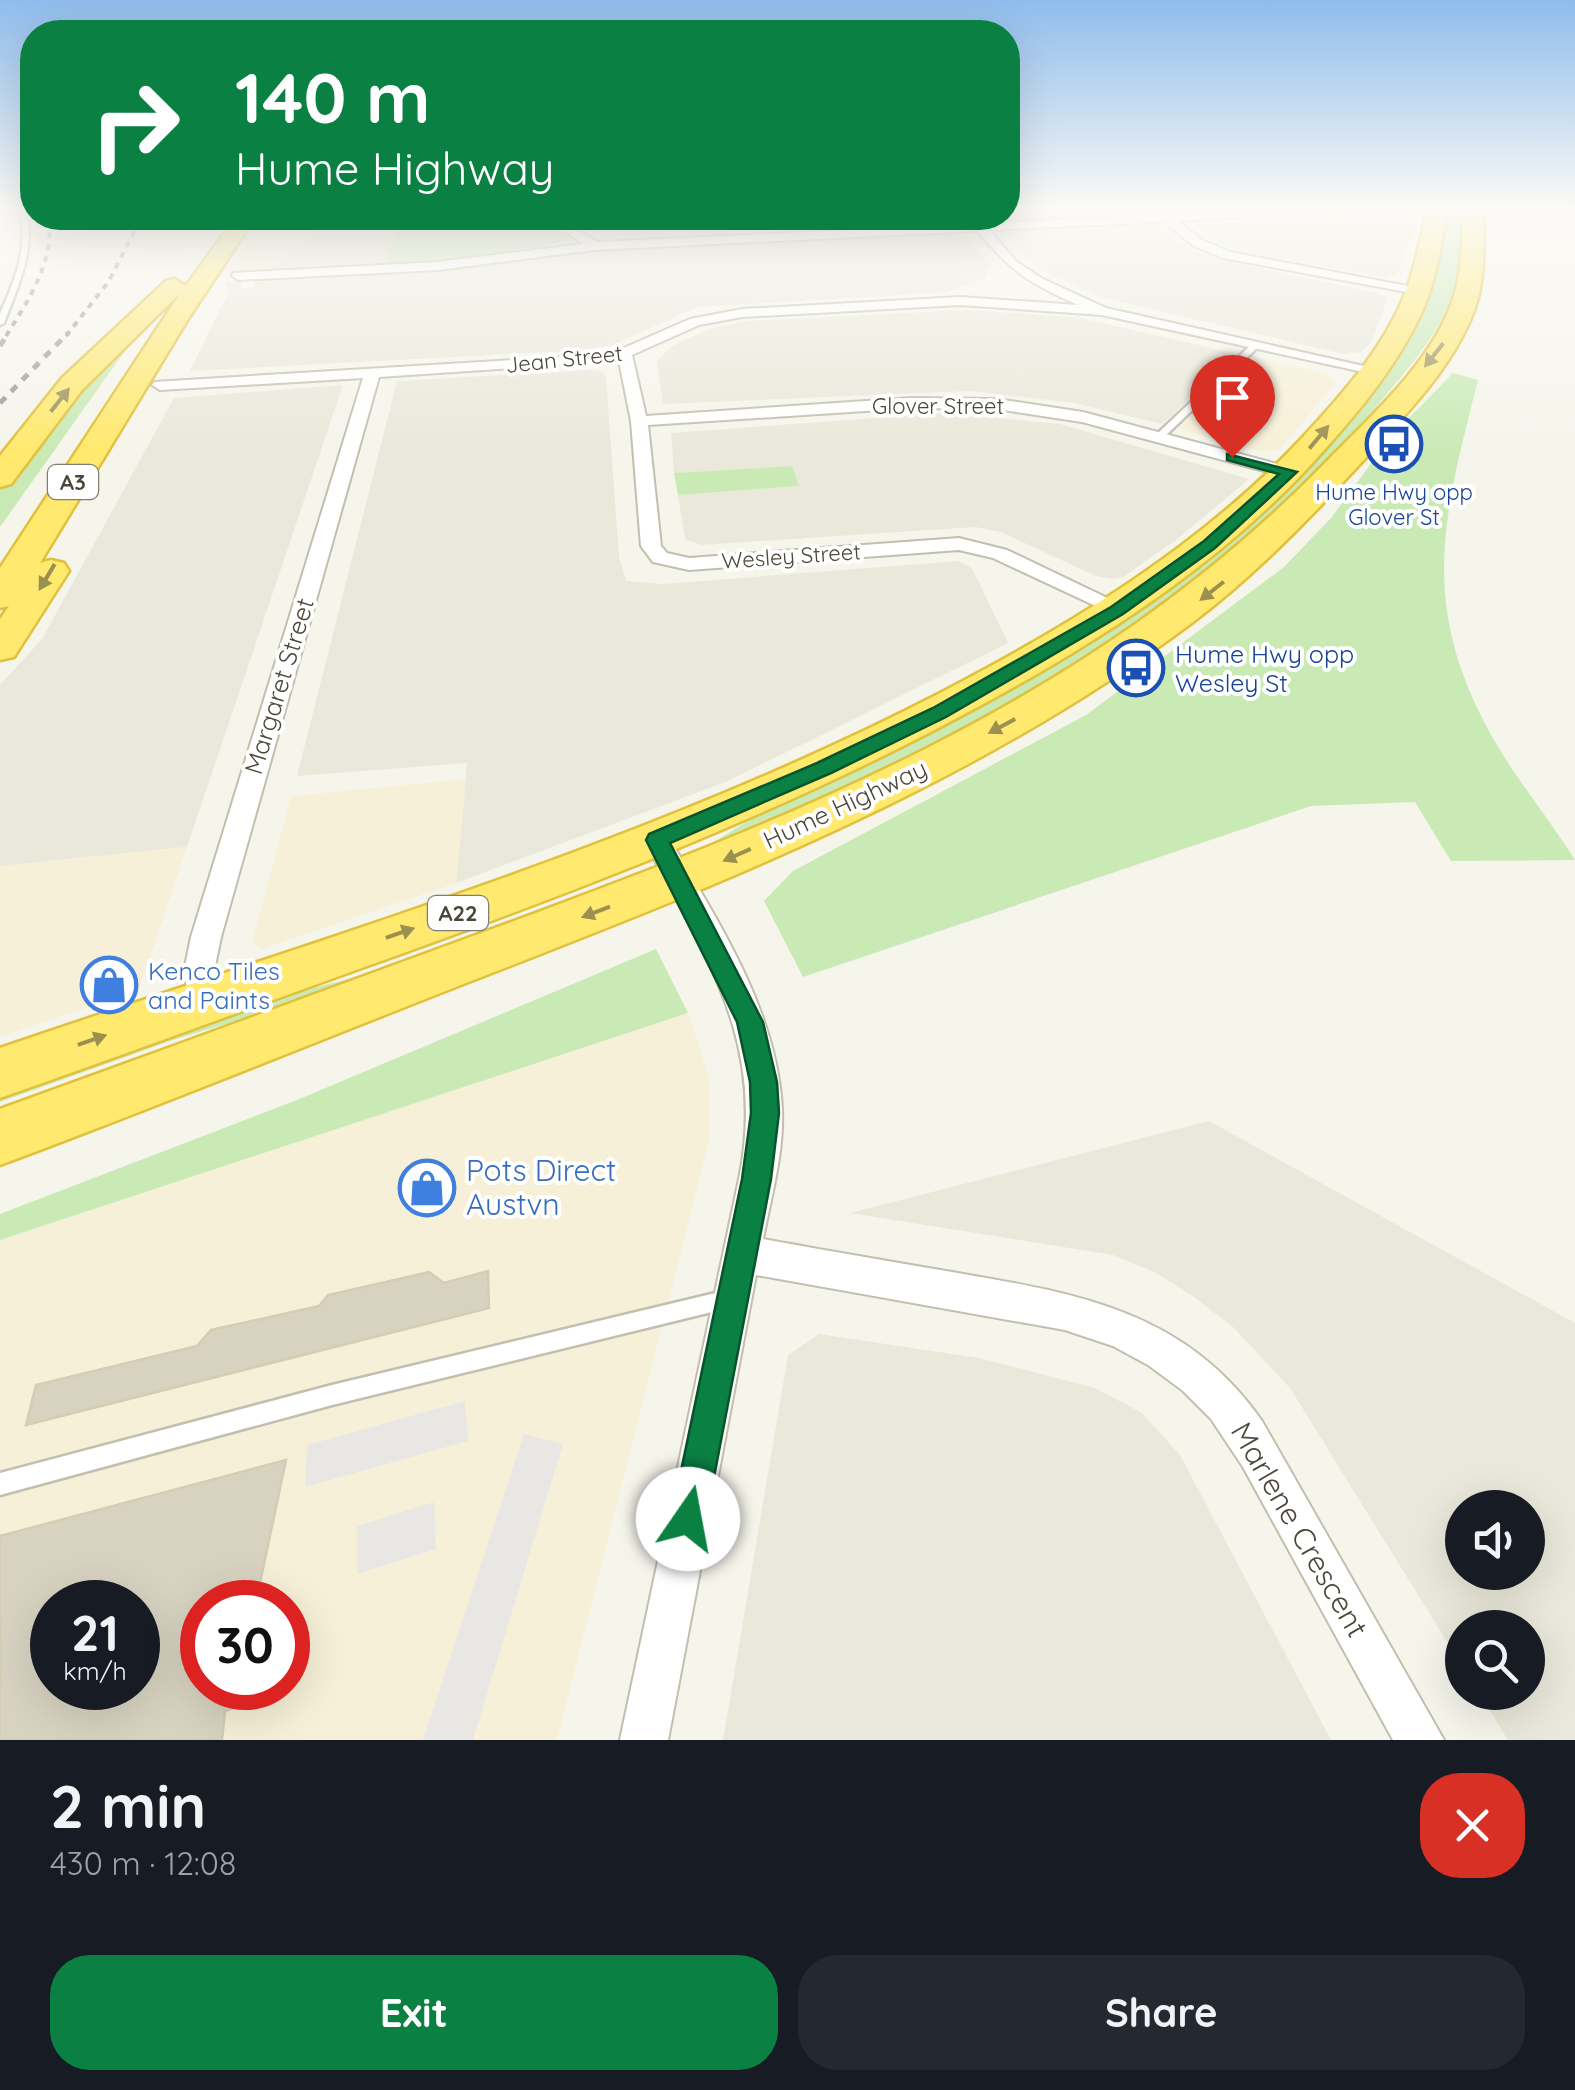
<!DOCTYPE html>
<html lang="en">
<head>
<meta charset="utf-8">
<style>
	:root { --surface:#171b24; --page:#242831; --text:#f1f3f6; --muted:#9ea1a6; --accent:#0b8043 }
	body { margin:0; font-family:Quicksand,sans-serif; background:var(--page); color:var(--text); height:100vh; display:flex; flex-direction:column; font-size:38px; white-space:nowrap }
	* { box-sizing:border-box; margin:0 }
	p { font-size:32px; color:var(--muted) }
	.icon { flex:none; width:55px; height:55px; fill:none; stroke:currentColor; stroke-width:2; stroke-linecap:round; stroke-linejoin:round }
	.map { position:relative; height:1740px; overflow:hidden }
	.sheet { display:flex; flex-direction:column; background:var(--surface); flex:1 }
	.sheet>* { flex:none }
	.hud { position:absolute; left:20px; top:20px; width:1000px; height:210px; border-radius:40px; box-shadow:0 10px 40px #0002; background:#0b8043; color:#fff; overflow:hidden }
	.controls { position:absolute; left:1445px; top:1490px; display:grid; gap:20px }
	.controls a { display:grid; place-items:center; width:100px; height:100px; border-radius:50%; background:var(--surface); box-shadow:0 10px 40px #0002; font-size:50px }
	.speed { position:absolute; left:30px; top:1580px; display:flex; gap:20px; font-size:50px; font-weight:700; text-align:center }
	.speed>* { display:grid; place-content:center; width:130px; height:130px; border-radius:50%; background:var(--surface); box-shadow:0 10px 40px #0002; line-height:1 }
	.speed small { font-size:25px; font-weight:400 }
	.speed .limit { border:15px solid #d22; background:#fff; color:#111 }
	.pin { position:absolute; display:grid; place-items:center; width:85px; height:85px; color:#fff; margin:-102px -42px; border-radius:50% 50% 50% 0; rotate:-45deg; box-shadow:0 0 10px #0007 }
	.pin .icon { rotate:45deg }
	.me { position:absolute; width:110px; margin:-55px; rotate:12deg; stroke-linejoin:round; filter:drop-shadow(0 0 8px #0008) }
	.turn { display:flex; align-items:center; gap:35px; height:210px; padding:0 50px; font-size:45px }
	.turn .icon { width:130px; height:130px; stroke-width:2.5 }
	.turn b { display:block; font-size:70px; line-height:85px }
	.round { display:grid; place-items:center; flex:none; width:105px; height:105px; border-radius:40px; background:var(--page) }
	.headline { display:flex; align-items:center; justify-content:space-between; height:170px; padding:0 50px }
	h1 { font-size:60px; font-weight:700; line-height:75px }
	.action { display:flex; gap:20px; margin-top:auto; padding:20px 50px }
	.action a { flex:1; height:115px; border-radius:40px; background:var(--accent); color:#fff; font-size:40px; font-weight:700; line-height:115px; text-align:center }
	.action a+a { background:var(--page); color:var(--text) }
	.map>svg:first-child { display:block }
</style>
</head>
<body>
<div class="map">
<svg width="1575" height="1740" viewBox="0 0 1575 1740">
	<rect width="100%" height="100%" fill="#f6f5ec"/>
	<g fill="#eae8da" fill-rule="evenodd">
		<polygon points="1008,207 1270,207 779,231 769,229 764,218 1008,218"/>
		<polygon points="1401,213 1418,218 1397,275 1387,278 1238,250 1221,244 1196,225"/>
		<polygon points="309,218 407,218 395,236 385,263 269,269 313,234"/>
		<polygon points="556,218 735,218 739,229 727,234 613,239"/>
		<polygon points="1154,226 1184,247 1212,258 1378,293 1388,298 1371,342 1361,352 1344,354 1100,297 1039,269 1006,235 1013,232"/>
		<polygon points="950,234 969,238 990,265 984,279 948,292 698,307 613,345 586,350 190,371 229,291 224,282 241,281 241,289 253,287 254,280 430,272 599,250"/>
		<polygon points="965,310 1076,317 1238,354 1162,424 1074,403 970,391 663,404 657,361 671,347 708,329 746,321"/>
		<polygon points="591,370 604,372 606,378 619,557 626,581 663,584 959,561 972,568 1008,643 728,781 456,883 467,763 297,776 397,381"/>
		<polygon points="343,385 187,847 0,866 0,685 42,639 174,398"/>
		<polygon points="942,413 1060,424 1249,479 1176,540 1123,577 1114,579 1096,576 1001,532 975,527 701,545 685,539 678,495 798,486 792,466 674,473 671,433"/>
		<path d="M1209 1121 1575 1323V1740H1508L1479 1693 1528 1692V1628H1462V1666L1290 1388 1234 1328 1193 1296 1154 1272 1113 1255 850 1213ZM1462 1508H1528V1572H1462Z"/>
		<polygon points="819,1334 979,1358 1095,1388 1142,1413 1180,1455 1331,1740 723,1740 788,1355"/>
	</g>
	<g fill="#f7f0d8" fill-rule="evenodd">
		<polygon points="166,218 206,218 180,253 145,255"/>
		<polygon points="263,218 309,218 313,234 269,269 229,271"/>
		<polygon points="1253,357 1326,374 1336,382 1280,449 1259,451 1178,429"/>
		<polygon points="466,779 456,883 262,949 252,943 291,796"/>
		<polygon points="187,847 139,990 0,1037 0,866"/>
		<path d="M688 1013 709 1077 710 1137 557 1740H0V1240ZM52 1602H138V1688H52ZM202 1602H288V1688H202Z"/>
	</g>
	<g fill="#c9eab5">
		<path d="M1448 207H1463C1473 296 1429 344 1376 407 1327 467 1273 528 1212 574 1058 691 883 772 708 850L706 847 746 822C973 709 1205 615 1361 405 1385 372 1411 342 1426 303 1439 273 1442 239 1448 207Z"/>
		<path d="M407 218C450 217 540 209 571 241L457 259 385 263 395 236Z"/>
		<polygon points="136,335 0,527 0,489 63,405"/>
		<path d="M1453 373 1478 380C1444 515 1418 602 1490 733 1515 778 1548 817 1575 860L1451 861 1415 802 1311 806 803 977 764 901 793 871 1086 715 1284 567 1331 518 1392 435Z"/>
		<polygon points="792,466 799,486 678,495 674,473"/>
		<polygon points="656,949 688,1013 0,1240 0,1214 297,1100"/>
		<polygon points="352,978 353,985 173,1040 0,1102 0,1093 238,1007"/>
	</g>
	<g fill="#e8e7e3">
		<polygon points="465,1401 468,1441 305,1487 307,1445"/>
		<polygon points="524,1434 563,1444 473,1740 423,1740"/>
		<polygon points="434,1502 436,1549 357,1574 357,1526"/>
	</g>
	<g fill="#d8d3c1" stroke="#d3cdb4" stroke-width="2.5" fill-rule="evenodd">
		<polygon points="488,1271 489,1308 26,1425 36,1385 197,1346 211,1330 319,1306 328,1295 429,1272 444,1283"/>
		<path d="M286 1460 256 1602H202V1688L281 1690 225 1711 222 1740H0V1536ZM52 1602H138V1688H52Z"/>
	</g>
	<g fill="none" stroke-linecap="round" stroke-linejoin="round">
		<g stroke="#c2bfae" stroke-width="5">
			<g id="lane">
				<path d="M19 207H25C37 249 18 285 4 323L0 325V314C15 279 30 246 19 207Z"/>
				<polygon points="957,218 964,218 982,226 977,227"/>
				<polygon points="1252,344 1259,346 1162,439 1156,439 1156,435"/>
				<polygon points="728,1290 735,1292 737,1299 735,1306 728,1308 332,1405 0,1495 0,1473 332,1385"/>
			</g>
		</g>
		<g stroke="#c2bfae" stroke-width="4">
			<g id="street">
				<path d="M1332 207H1410L1178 221 1202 240 1230 252 1418 288 1423 289V295L1223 258 1194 246 1164 222 989 230 1017 262 1041 278 1106 308 1377 369V375L1102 315 960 305 742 317 699 325 632 355 646 416 911 398 997 399 1083 412 1296 469V477L1290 478 1082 422 997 409 911 408 648 425 661 546 667 553 689 558 959 538 1007 550 1124 606 1128 610 1117 616 993 558 959 550 689 570 653 562 641 546 631 421 619 361 379 377 221 937 214 971 217 1002 213 1011 202 1015 191 1011 184 971 191 937 363 378 160 390 152 385 154 382 610 354 690 319 742 309 960 297 1078 305C1029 283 1012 272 977 231L594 250 438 270 238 280 232 276 233 273 438 262 583 244 567 233 523 218C551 218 574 226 597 242Z"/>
				<path d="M657 830 666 833C716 918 777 1009 782 1109 784 1153 771 1197 763 1239 828 1251 893 1262 958 1273 1080 1294 1186 1312 1262 1421L1444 1740H1393L1243 1467 1211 1419 1182 1390 1148 1365 1113 1346 1065 1330 756 1275 668 1740H620L739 1179C767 1041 705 956 644 840L648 833Z"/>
			</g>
		</g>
		<g stroke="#e1c13b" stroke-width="5">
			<g id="highway">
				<path d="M1428 207H1448C1441 245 1436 284 1419 318 1396 366 1361 409 1326 448 1232 555 1112 634 987 702 787 812 574 892 359 969 239 1012 120 1056 0 1098V1048C318 939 645 846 944 691 1074 623 1201 546 1302 438 1337 400 1373 360 1396 314 1413 281 1419 243 1428 207Z"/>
				<path d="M1464 207H1484C1483 241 1486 276 1475 308 1454 367 1403 418 1360 464 1308 520 1254 576 1193 622 974 786 718 885 466 983 310 1044 156 1107 0 1165V1109C158 1052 315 994 473 936 789 820 1090 706 1329 459 1373 414 1428 365 1451 305 1463 274 1461 240 1464 207Z"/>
				<polygon points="235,218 255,218 188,319 40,563 51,560 64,563 69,571 14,657 0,660 0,619 9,606 0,608 0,568 181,292 82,390 11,484 0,487 0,456 62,378 166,281 174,279 186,286"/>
			</g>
		</g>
		<use href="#lane" fill="#fff" fill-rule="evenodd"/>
		<use href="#street" fill="#fff" fill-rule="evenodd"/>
		<use href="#highway" fill="#ffe96e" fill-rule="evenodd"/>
		<g stroke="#9a9a9a" stroke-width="4" stroke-dasharray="6 6" stroke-linecap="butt">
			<path d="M6 336C29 299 54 263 49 218"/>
			<polyline points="66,336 109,281 141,218"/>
		</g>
		<g stroke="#9a9a9a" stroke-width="5" stroke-dasharray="8 8" stroke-linecap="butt">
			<polyline points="0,346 8,333"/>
			<polyline points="0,403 68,333"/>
		</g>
	</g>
	<defs><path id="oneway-solid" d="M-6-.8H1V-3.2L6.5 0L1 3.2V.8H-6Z" transform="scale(2.5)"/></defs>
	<g fill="#9c9051">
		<use href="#oneway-solid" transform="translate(1434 355) rotate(128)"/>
		<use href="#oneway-solid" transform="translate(60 400) rotate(-52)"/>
		<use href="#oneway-solid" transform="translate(1319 437) rotate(-50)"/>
		<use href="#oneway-solid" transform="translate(47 577) rotate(121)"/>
		<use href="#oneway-solid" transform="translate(1212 591) rotate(142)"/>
		<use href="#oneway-solid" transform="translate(1002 726) rotate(152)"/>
		<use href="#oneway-solid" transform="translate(737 855) rotate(156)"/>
		<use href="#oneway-solid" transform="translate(596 912) rotate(159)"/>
		<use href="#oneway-solid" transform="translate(400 933) rotate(-19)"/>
		<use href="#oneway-solid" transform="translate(92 1040) rotate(-19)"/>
	</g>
	<linearGradient id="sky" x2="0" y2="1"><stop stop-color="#8fbcec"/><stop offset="0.46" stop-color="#fbfaf6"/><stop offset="1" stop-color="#fbfaf6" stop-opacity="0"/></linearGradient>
	<rect width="1575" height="451" fill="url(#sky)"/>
	<polygon fill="#0b8043" stroke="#07532c" stroke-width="2.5" points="1227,454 1297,472 1215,548 1123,614 946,717 831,773 670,843 763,1022 777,1082 779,1113 771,1179 706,1519 701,1532 688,1537 676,1532 671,1519 742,1179 751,1113 750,1082 737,1022 646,840 649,834 817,763 933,708 1111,607 1204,541 1279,474 1227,460"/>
	<defs>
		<g id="bus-ring" transform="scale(2.875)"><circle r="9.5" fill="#fff" stroke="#1a4fb4" stroke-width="1.5"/><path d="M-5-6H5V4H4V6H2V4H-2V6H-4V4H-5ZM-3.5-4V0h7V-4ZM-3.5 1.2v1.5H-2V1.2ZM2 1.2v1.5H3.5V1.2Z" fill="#1a4fb4"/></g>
		<g id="shop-ring" transform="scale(2.875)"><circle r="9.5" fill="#fff" stroke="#3f7fe0" stroke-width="1.5"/><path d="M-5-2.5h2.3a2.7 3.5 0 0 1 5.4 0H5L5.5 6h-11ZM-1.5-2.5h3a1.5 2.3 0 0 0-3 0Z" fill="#3f7fe0"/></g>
	</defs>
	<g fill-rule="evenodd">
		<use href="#bus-ring" x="1394" y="444"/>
		<use href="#bus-ring" x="1136" y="668"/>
		<use href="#shop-ring" x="109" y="985"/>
		<use href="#shop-ring" x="427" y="1188"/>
	</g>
	<g text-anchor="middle" stroke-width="8" stroke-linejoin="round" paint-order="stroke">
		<g font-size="22" fill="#4b4739" stroke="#fff">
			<text transform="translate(564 359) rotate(-6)" y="8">Jean Street</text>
			<text x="938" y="414">Glover Street</text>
			<text transform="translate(791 556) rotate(-4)" y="8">Wesley Street</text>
		</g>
		<g fill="#fff" stroke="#817e74" stroke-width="2.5">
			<rect x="48" y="465" width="50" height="34" rx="8"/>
			<rect x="428" y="896" width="60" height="34" rx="8"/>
		</g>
		<g font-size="22" font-weight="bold" fill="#4b4739">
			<text x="73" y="490">A3</text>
			<text x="458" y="921">A22</text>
		</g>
		<g font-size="22" fill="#164399" stroke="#fff">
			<text x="1394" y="500">Hume Hwy opp<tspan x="1394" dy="25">Glover St</tspan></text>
		</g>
		<g font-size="25" fill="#164399" stroke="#fff" text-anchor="start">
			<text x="1175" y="663">Hume Hwy opp<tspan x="1175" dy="29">Wesley St</tspan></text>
		</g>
		<g font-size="25" fill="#4b4739" stroke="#fff">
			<text transform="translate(279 686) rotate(-73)" y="9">Margaret Street</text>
			<text transform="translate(845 804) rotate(-25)" y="9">Hume Highway</text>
		</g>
		<g font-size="25" fill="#366cbe" stroke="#fff" text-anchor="start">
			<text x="148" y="980">Kenco Tiles<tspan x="148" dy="29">and Paints</tspan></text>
		</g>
		<g font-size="30" fill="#366cbe" stroke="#fff" text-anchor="start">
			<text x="466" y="1181">Pots Direct<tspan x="466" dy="34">Austvn</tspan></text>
		</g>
		<g font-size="30" fill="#4b4739" stroke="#fff">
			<text transform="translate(1299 1530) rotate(60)" y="10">Marlene Crescent</text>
		</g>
	</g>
</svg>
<div class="controls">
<a><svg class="icon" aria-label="sound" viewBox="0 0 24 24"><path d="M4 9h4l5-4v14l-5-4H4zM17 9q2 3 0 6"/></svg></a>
<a><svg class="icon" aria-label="search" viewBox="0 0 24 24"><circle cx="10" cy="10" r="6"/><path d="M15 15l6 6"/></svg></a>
</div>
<div class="speed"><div>21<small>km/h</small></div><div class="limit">30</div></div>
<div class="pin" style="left:1232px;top:457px;background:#d93025"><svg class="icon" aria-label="arrive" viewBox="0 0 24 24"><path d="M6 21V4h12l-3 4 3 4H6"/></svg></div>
<svg class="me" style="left:688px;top:1519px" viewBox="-20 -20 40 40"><circle r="19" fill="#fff"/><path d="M0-13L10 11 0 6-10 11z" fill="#0b8043"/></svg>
<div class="hud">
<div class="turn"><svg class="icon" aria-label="right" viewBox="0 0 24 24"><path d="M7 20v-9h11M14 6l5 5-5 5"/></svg><div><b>140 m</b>Hume Highway</div></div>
</div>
</div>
<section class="sheet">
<div class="headline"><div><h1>2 min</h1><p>430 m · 12:08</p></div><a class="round" style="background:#d93025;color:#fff"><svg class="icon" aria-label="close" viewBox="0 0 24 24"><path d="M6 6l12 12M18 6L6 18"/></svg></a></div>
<div class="action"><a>Exit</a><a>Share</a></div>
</section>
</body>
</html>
